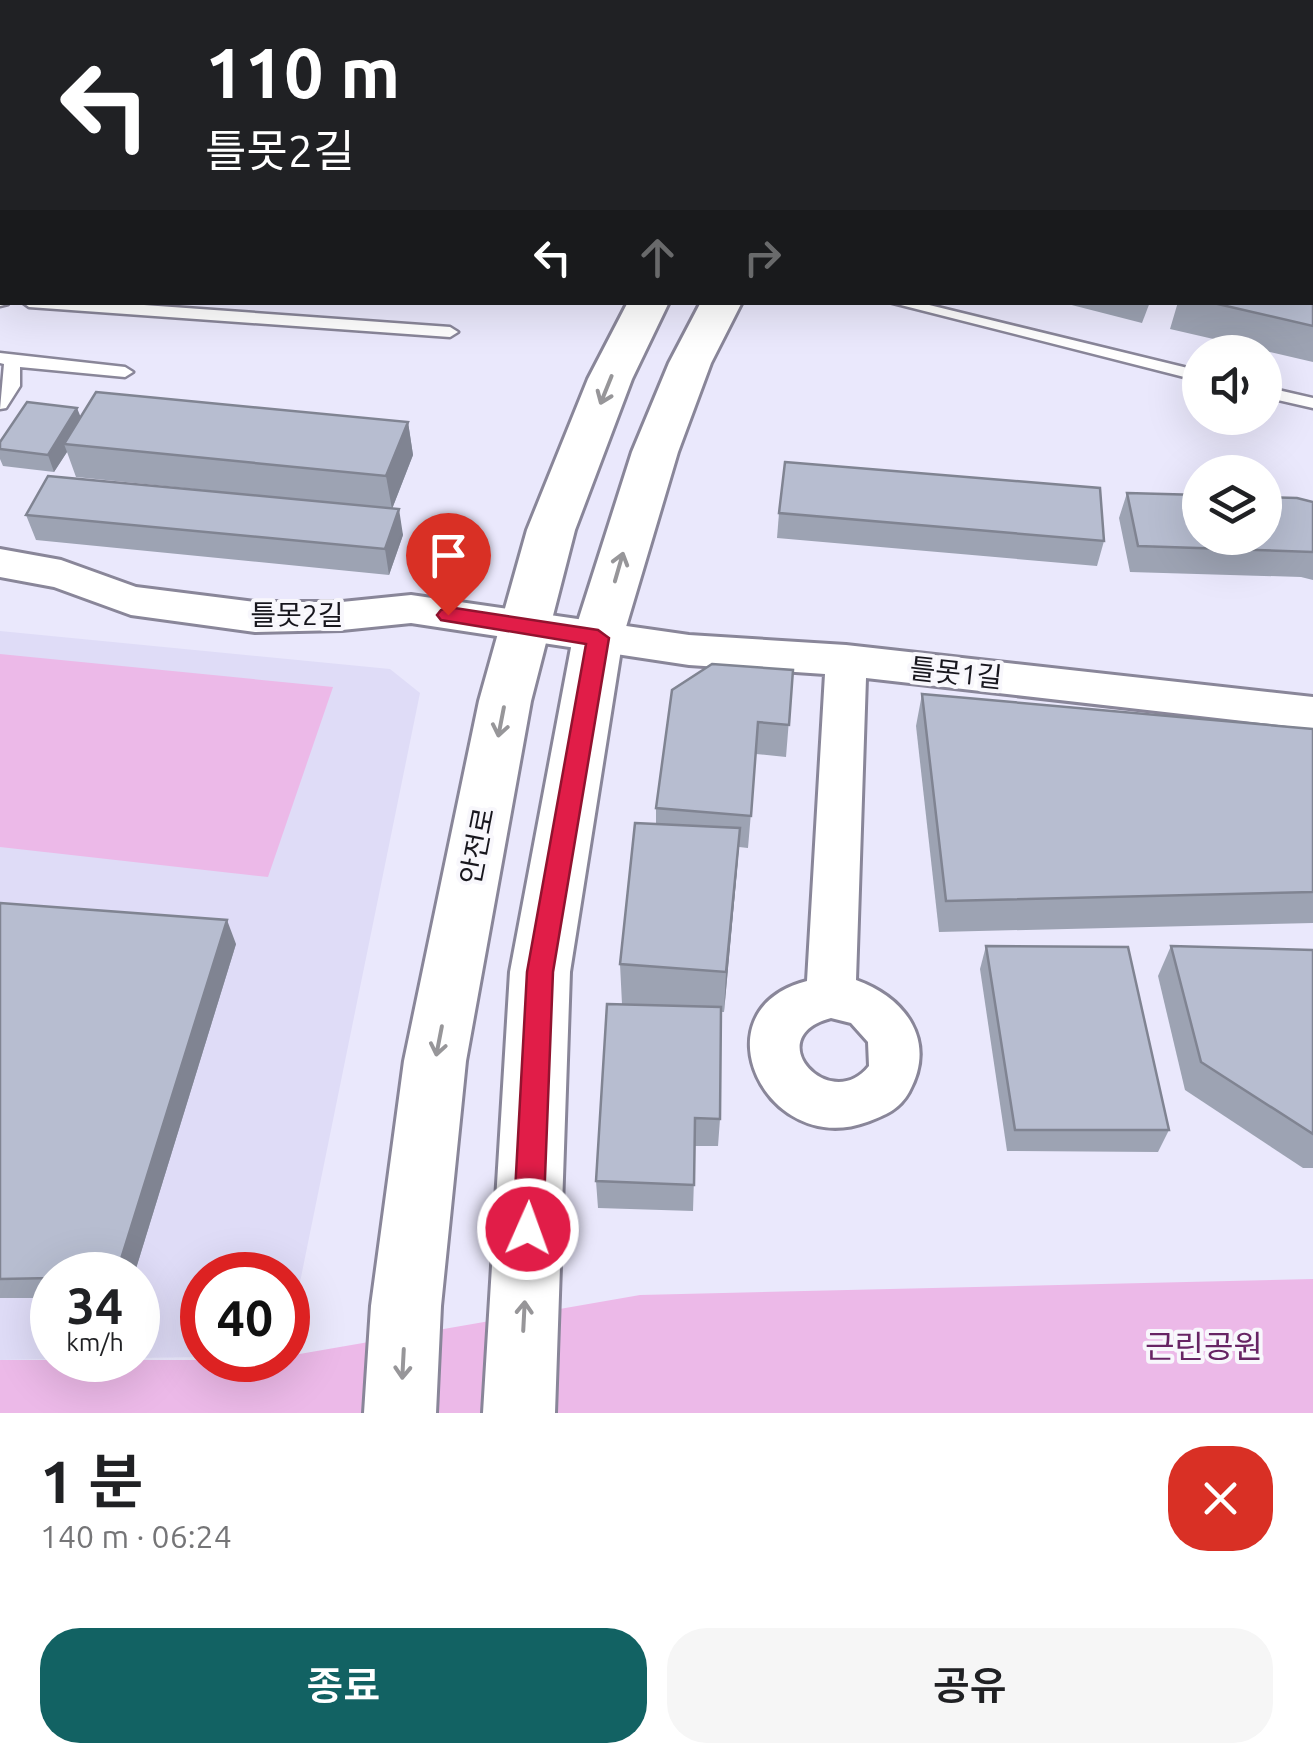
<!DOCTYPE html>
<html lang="ko">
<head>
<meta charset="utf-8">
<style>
	:root { --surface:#fff; --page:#f6f6f6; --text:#202124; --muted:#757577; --accent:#126263 }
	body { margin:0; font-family:Ubuntu,"Noto Sans KR",sans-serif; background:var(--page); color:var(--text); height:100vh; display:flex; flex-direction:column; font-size:38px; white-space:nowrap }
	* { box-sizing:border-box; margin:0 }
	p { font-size:32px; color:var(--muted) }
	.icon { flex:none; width:55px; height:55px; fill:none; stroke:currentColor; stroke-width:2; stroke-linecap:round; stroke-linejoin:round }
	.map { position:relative; height:1413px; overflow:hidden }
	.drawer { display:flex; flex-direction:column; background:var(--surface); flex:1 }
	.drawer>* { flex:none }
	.banner { position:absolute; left:0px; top:0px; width:1315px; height:305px; box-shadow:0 10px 40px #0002; background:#202124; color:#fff; overflow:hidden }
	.buttons { position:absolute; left:1182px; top:335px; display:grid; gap:20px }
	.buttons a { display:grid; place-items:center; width:100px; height:100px; border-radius:50%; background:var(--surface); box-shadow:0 10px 40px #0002; font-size:50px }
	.speed { position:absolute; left:30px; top:1252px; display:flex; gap:20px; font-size:50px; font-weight:700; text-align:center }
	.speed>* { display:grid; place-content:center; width:130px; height:130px; border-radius:50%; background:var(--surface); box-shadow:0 10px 40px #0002; line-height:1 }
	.speed small { font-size:25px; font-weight:400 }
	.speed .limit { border:15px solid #d22; background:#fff; color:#111 }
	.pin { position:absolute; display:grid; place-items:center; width:85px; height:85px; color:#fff; margin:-102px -42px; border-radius:50% 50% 50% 0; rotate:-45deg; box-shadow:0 0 10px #0007 }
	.pin .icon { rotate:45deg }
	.me { position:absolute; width:110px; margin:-55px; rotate:2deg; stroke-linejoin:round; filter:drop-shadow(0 0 8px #0008) }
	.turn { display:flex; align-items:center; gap:35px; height:210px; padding:0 40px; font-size:45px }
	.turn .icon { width:130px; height:130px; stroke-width:2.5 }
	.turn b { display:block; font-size:70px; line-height:85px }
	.lanes { display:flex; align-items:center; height:95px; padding:0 40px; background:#0003; justify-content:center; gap:50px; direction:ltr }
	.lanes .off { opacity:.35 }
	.round { display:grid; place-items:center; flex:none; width:105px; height:105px; border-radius:40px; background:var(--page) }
	.overview { display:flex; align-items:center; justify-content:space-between; height:170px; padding:0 40px }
	h1 { font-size:60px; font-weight:600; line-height:75px }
	.primary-button { display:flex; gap:20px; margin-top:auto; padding:20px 40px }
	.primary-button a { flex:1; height:115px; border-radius:40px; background:var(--accent); color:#fff; font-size:40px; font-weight:600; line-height:115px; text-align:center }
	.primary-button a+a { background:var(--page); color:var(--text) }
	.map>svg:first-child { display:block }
</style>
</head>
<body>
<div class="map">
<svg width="1313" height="1413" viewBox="0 0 1313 1413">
	<rect width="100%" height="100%" fill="#eae8fc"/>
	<polygon fill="#dfdcf7" points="0,631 390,669 420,693 288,1341 288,1275 202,1275 202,1357 138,1358 138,1275 52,1275 52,1359 0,1360"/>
	<g fill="#ecb9e8">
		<polygon points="0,654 333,687 268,877 0,847"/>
		<polygon points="1313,1279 1313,1413 0,1413 0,1360 288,1360 288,1356 640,1295"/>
	</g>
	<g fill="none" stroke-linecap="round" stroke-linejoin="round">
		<g stroke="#898699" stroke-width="5">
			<g id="service">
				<rect x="0" y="89" width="2" height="8"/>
				<polygon points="0,296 2,302 8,304 0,306"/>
				<polygon points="22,302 102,302 450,327 458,332 450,337 29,307"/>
				<polygon points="889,302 917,302 1200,371 1200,381"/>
				<polygon points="0,353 125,367 133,372 125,377 20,367 20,386 6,408 0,409 4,364 0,363"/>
				<polygon points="1265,387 1313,398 1313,408 1265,397"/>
			</g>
		</g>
		<g stroke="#898699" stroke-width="6">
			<g id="minor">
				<polygon points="247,0 284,0 285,2 249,2"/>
				<rect x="1312" y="226" width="1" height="18"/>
				<path d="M0 549 61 560 136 587 255 602H342L411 595 689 635 846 645 1313 697V729L866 678 856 980C906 998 937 1041 909 1092 899 1110 885 1115 867 1122 767 1159 694 1010 807 981L825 674 689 665 411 623 342 630 255 632 131 615 54 587 0 577ZM831 1018 851 1023 868 1042 869 1066C830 1115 758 1037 831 1018Z"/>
			</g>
		</g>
		<g stroke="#898699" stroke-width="6">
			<g id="tertiary">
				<polygon points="628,302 669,302 632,379 575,530 531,701 466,1061 441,1306 436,1413 364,1413 371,1306 404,1061 479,701 527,530 588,379"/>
				<polygon points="701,302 742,302 711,363 678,452 623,637 570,972 555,1413 483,1413 510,972 573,637 632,452 669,363"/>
			</g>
		</g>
		<use href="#service" fill="#fff" fill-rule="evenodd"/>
		<use href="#minor" fill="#fff" fill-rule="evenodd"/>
		<use href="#tertiary" fill="#fff" fill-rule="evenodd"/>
	</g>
	<g fill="#9da3b3">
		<polygon points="0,0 2,2 2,24 0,23"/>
		<polygon points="966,0 1117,0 1116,2 964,2"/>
		<polygon points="1150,0 1282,0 1281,2 1150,2"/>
		<polygon points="0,186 2,186 2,251 0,252"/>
		<polygon points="1313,237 1313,362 1170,329 1178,302 1312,302"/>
		<polygon points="1060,302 1150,302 1142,323"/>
		<polygon points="81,417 408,422 413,455 392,509 403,535 389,575 36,540 26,515 363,506 76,477 67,452 54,472 3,466 0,459 0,442"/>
		<polygon points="1127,493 1313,502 1313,580 1301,577 1130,572 1119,518"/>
		<polygon points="779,513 1104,541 1097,566 777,538"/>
		<polygon points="793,670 786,757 756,754 748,848 739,847 724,1012 721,1012 720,1119 718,1146 695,1146 693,1211 598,1208 596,1181 622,1004 620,964 656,824 656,808"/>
		<polygon points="922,694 1313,729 1313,923 939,932 916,726"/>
		<polygon points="0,903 236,944 134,1275 52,1275 52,1298 0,1298"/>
		<polygon points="986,946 1169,1130 1158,1152 1007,1151 980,969"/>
		<polygon points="1171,946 1313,950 1313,1168 1303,1168 1185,1090 1158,976"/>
	</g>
	<g fill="#808492">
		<polygon points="56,0 70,0 71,2 53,2"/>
		<polygon points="77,408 84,425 64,444 67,452 54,472 48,455"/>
		<polygon points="408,422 413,455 392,509 386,476"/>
		<polygon points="399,509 403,535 389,575 385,549"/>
		<polygon points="740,828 737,870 724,1012 726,972"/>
		<polygon points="227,920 236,944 134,1275 116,1275"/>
	</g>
	<g fill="#b7bdd0" stroke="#808492" stroke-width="2.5">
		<polygon points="0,0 56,0 53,2 0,2"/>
		<polygon points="966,0 1023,0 1036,2 964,2"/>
		<polygon points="1208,0 1278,0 1277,2 1221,2"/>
		<polygon points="1303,0 1313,0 1313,22 1312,2 1302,2"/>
		<polygon points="0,186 2,186 2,225 0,226"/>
		<polygon points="1313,278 1313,326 1209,302 1312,302"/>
		<polygon points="96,392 408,422 386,476 64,444"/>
		<polygon points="27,402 77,408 48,455 0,449 0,442"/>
		<polygon points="785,462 1100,488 1104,541 779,513"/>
		<polygon points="48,476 399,509 385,549 26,515"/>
		<polygon points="1127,493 1200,495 1200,538 1265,538 1265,497 1297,498 1313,502 1313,552 1138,546"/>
		<polygon points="712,664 793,670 789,725 758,722 751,816 656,808 672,690"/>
		<polygon points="922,694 1313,729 1313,892 946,901"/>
		<polygon points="635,823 740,828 726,972 620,964"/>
		<polygon points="0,903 227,920 116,1275 52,1275 52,1278 0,1279"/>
		<polygon points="986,946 1128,947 1169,1130 1015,1130"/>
		<polygon points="1171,946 1313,950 1313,1134 1201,1062"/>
		<polygon points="607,1004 721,1007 720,1119 695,1118 694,1185 596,1181"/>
	</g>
	<defs><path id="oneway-shaft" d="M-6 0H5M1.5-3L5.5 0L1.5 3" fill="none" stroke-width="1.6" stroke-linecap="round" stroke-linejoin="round" transform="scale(2.5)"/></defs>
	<g stroke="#979699">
		<use href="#oneway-shaft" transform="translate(606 390) rotate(112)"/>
		<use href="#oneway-shaft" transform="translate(619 567) rotate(-74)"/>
		<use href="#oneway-shaft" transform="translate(501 722) rotate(101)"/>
		<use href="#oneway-shaft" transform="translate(439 1041) rotate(101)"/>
		<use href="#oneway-shaft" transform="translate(524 1316) rotate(-87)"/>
		<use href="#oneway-shaft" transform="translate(403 1364) rotate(93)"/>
	</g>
	<polygon fill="#e11d48" stroke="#92132f" stroke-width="2.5" points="448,607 598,630 609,638 553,972 543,1229 538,1239 528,1243 518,1239 513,1229 527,972 586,644 441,620 437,615 441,610"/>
	<g text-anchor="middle" stroke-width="8" stroke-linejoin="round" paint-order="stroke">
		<g font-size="28" fill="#17161d" stroke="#f8f7fc">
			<text x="297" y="625">틀못2길</text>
			<text transform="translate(956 673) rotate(6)" y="10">틀못1길</text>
			<text transform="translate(477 846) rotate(-79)" y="10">안전로</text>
		</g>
		<g font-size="32" fill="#672464" stroke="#f8f7fc">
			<text x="1204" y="1358">근린공원</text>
		</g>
	</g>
</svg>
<div class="buttons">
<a><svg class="icon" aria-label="sound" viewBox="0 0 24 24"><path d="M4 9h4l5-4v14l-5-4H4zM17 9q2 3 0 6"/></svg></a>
<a><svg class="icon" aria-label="layers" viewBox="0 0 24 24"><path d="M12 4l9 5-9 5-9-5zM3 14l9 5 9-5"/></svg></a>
</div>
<div class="speed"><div>34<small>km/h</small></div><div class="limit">40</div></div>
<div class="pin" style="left:448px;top:615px;background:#d93025"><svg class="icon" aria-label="arrive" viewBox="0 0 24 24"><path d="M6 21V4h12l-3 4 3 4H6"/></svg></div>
<svg class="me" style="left:528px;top:1229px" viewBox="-20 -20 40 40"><circle r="17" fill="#e11d48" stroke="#fff" stroke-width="3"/><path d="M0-11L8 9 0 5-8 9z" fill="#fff"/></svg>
<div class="banner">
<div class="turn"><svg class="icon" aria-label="left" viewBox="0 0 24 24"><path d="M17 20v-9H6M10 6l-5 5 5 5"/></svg><div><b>110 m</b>틀못2길</div></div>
<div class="lanes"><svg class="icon" aria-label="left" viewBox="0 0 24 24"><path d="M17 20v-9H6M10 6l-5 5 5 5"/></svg><svg class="icon off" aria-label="ahead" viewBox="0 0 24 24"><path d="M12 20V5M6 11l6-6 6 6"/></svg><svg class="icon off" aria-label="right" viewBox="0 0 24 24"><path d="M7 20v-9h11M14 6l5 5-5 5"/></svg></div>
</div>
</div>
<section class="drawer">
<div class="overview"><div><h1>1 분</h1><p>140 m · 06:24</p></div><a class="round" style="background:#d93025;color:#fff"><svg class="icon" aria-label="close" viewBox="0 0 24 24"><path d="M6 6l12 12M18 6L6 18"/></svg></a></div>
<div class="primary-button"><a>종료</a><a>공유</a></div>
</section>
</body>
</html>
